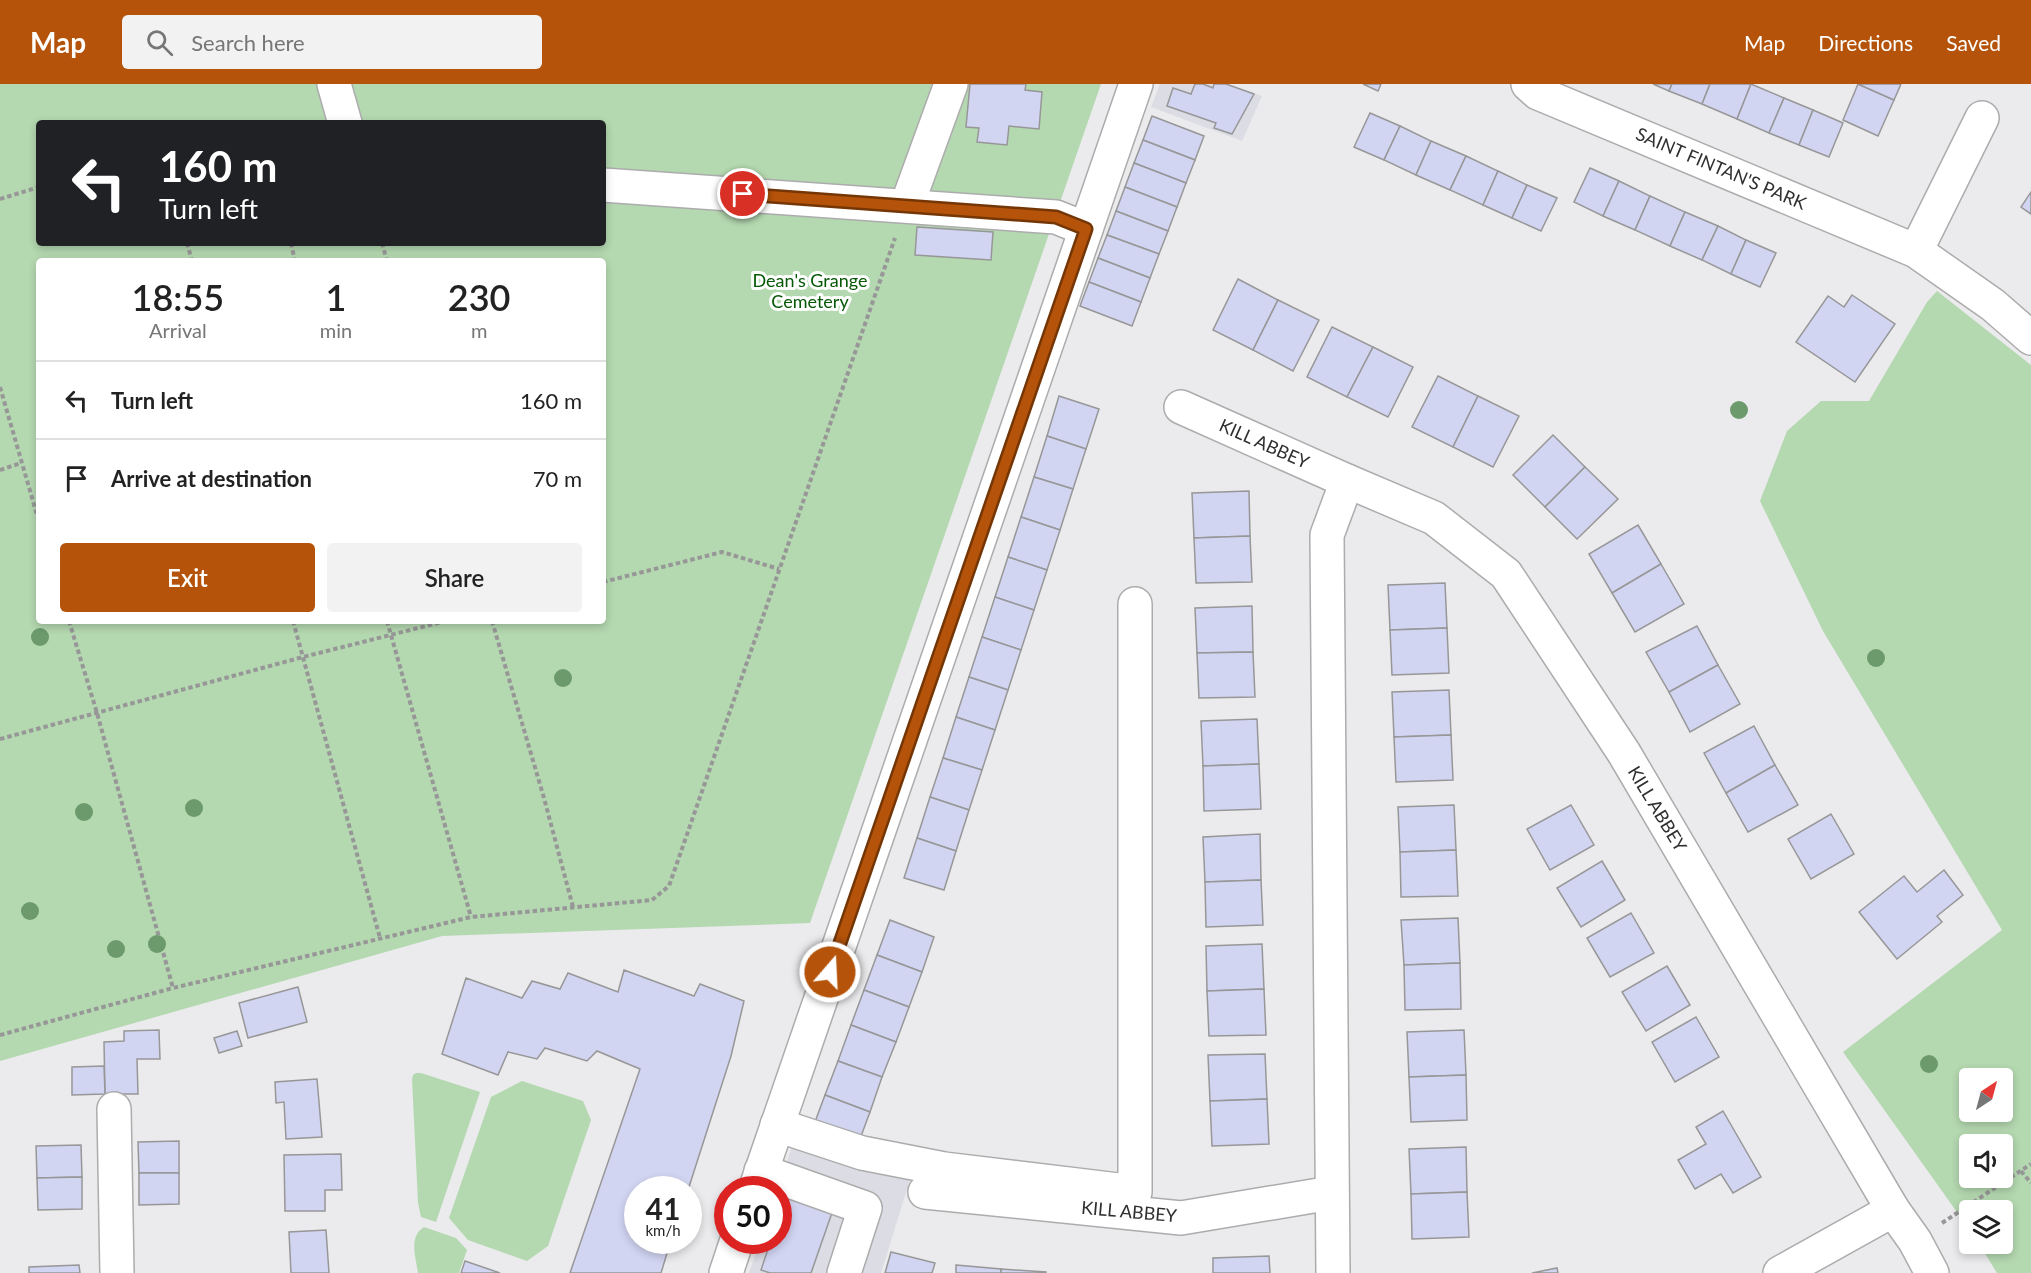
<!DOCTYPE html>
<html lang="en">
<head>
<meta charset="utf-8">
<style>
	:root { --surface:#fff; --page:#f2f2f2; --text:#222; --muted:#767676; --line:#e0e0e0; --accent:#b45309 }
	body { margin:0; font-family:Lato,sans-serif; background:var(--page); color:var(--text); height:100vh; display:flex; flex-direction:column; font-size:22px; white-space:nowrap }
	* { box-sizing:border-box; margin:0 }
	p { font-size:20px; color:var(--muted) }
	.icon { flex:none; width:33px; height:33px; fill:none; stroke:currentColor; stroke-width:2; stroke-linecap:round; stroke-linejoin:round }
	.map { position:relative; flex:1; overflow:hidden }
	.drawer { position:absolute; left:36px; top:174px; width:570px; height:366px; display:flex; flex-direction:column; background:var(--surface); border-radius:6px; box-shadow:0 3px 9px #0003 }
	.drawer>* { flex:none }
	.guide { position:absolute; left:36px; top:36px; width:570px; height:126px; border-radius:6px; box-shadow:0 3px 9px #0003; background:#202124; color:#fff; overflow:hidden }
	.needle { width:39px; rotate:36deg }
	.controls { position:absolute; left:1959px; top:984px; display:grid; gap:12px }
	.controls a { display:grid; place-items:center; width:54px; height:54px; border-radius:6px; background:var(--surface); box-shadow:0 3px 9px #0003; font-size:30px }
	.speed { position:absolute; left:624px; top:1092px; display:flex; gap:12px; font-size:30px; font-weight:700; text-align:center }
	.speed>* { display:grid; place-content:center; width:78px; height:78px; border-radius:50%; background:var(--surface); box-shadow:0 3px 9px #0003; line-height:1 }
	.speed small { font-size:15px; font-weight:400 }
	.speed .limit { border:9px solid #d22; background:#fff; color:#111 }
	.pin { position:absolute; display:grid; place-items:center; width:51px; height:51px; color:#fff; margin:-26px; border:3px solid #fff; border-radius:50%; box-shadow:0 2px 6px #0007 }
	.me { position:absolute; width:66px; margin:-33px; rotate:19deg; stroke-linejoin:round; filter:drop-shadow(0 0 4px #0008) }
	.turn { display:flex; align-items:center; gap:21px; height:126px; padding:0 24px; font-size:27px }
	.turn .icon { width:78px; height:78px; stroke-width:2.5 }
	.turn b { display:block; font-size:42px; line-height:51px }
	.eta { display:flex; justify-content:space-evenly; align-items:center; height:102px; text-align:center }
	.eta b { font-size:36px; font-weight:600; line-height:42px }
	.cta { display:flex; gap:12px; margin-top:auto; padding:12px 24px }
	.cta a { flex:1; height:69px; border-radius:6px; background:var(--accent); color:#fff; font-size:24px; font-weight:600; line-height:69px; text-align:center }
	.cta a+a { background:var(--page); color:var(--text) }
	ul { padding:0; list-style:none }
	li { display:flex; align-items:center; gap:18px; height:78px; padding:0 24px; border-top:2px solid var(--line) }
	li div { flex:1 }
	li b { display:block; font-size:22px }
	li em { font-style:normal }
	header { display:flex; align-items:center; gap:36px; box-sizing:border-box; height:84px; padding:0 30px; background:var(--accent); color:#fff }
	header strong { font-size:28px }
	nav { display:flex; gap:33px; margin-inline-start:auto; font-size:21px }
	.search { width:420px; height:54px; background:var(--page); display:flex; align-items:center; gap:15px; box-sizing:border-box; padding:0 21px; border-radius:6px; color:var(--muted); font-size:22px }
	.map>svg:first-child { display:block }
</style>
</head>
<body>
<header>
<strong>Map</strong>
<div class="search"><svg class="icon" aria-label="search" viewBox="0 0 24 24"><circle cx="10" cy="10" r="6"/><path d="M15 15l6 6"/></svg>Search here</div>
<nav><a>Map</a><a>Directions</a><a>Saved</a></nav>
</header>
<div class="map">
<svg width="2031" height="1189" viewBox="0 0 2031 1189">
	<rect width="100%" height="100%" fill="#ebebed"/>
	<g fill="#dbdce4">
		<polygon points="1160,0 1227,0 1262,12 1242,57 1151,23"/>
		<polygon points="794,1056 912,1089 881,1189 749,1189 760,1157 778,1156 778,1105"/>
	</g>
	<g fill="#b4d8b0" fill-rule="evenodd">
		<path d="M0 0H1101L810 839 442 852 0 977ZM39 39H603V159H39ZM39 177H603V537H39Z"/>
		<path d="M1937 207 2031 281V1189H1997L1979 1160H2002V1126H1970L1969 1145 1843 968 2002 846 1823 547 1760 417 1787 347 1821 317H1869L1927 218ZM2002 994V1028H1970V994ZM2002 1060V1094H1970V1060Z"/>
		<polygon points="416,989 421,989 480,1008 436,1138 421,1133 418,1119 412,995 413,991"/>
		<polygon points="522,997 583,1017 591,1036 548,1162 527,1177 468,1156 449,1134 491,1013"/>
		<path d="M424 1143 456 1154 467 1166 459 1189H418C416 1174 408 1153 424 1143Z"/>
	</g>
	<g fill="#d2d5f2" stroke="#979798" stroke-width="1.5">
		<polygon points="970,0 1026,0 1025,6 1042,8 1039,45 1009,42 1007,61 977,58 979,44 966,43"/>
		<polygon points="1195,0 1203,0 1213,4 1214,0 1226,0 1254,10 1232,50 1214,44 1216,39 1167,22 1173,4 1191,10"/>
		<polygon points="1363,0 1381,0 1378,7"/>
		<polygon points="1653,0 1672,0 1669,7"/>
		<polygon points="1672,0 1710,0 1702,20 1669,7"/>
		<polygon points="1710,0 1751,0 1737,35 1702,20"/>
		<polygon points="1751,0 1784,14 1769,49 1737,35"/>
		<polygon points="1858,0 1894,16 1878,52 1843,36"/>
		<polygon points="1858,0 1901,0 1894,16"/>
		<polygon points="1784,14 1813,26 1799,61 1769,49"/>
		<polygon points="1813,26 1843,39 1829,73 1799,61"/>
		<polygon points="1370,29 1400,42 1384,76 1354,63"/>
		<polygon points="1152,32 1204,52 1195,76 1143,56"/>
		<polygon points="1400,42 1431,57 1416,91 1384,76"/>
		<polygon points="1143,56 1195,76 1186,99 1134,79"/>
		<polygon points="1431,57 1466,72 1450,106 1416,91"/>
		<polygon points="1466,72 1498,87 1483,121 1450,106"/>
		<polygon points="1134,79 1186,99 1177,123 1125,103"/>
		<polygon points="1590,84 1619,97 1603,132 1574,118"/>
		<polygon points="1498,87 1527,101 1512,134 1483,121"/>
		<polygon points="1619,97 1650,112 1635,146 1603,132"/>
		<polygon points="1527,101 1557,114 1541,147 1512,134"/>
		<polygon points="1125,103 1177,123 1168,147 1116,127"/>
		<polygon points="2031,108 2031,130 2021,123"/>
		<polygon points="1650,112 1685,128 1670,162 1635,146"/>
		<polygon points="1116,127 1168,147 1159,170 1107,151"/>
		<polygon points="1685,128 1718,142 1702,176 1670,162"/>
		<polygon points="1718,142 1746,156 1731,190 1702,176"/>
		<polygon points="917,143 993,148 991,176 915,171"/>
		<polygon points="1107,151 1159,170 1150,194 1098,174"/>
		<polygon points="1746,156 1776,169 1760,203 1731,190"/>
		<polygon points="1098,174 1150,194 1141,218 1089,198"/>
		<polygon points="1238,195 1278,216 1253,266 1213,246"/>
		<polygon points="1089,198 1141,218 1132,242 1080,222"/>
		<polygon points="1852,211 1895,240 1855,298 1796,258 1828,212 1844,223"/>
		<polygon points="1278,216 1319,236 1293,287 1253,266"/>
		<polygon points="1332,243 1373,263 1347,313 1307,293"/>
		<polygon points="1373,263 1413,283 1388,333 1347,313"/>
		<polygon points="1438,292 1478,312 1453,363 1412,343"/>
		<polygon points="1059,312 1099,325 1086,365 1047,352"/>
		<polygon points="1478,312 1519,332 1493,383 1453,363"/>
		<polygon points="1553,351 1585,383 1545,423 1513,391"/>
		<polygon points="1047,352 1086,365 1073,405 1034,393"/>
		<polygon points="1585,383 1618,415 1577,455 1545,423"/>
		<polygon points="1034,393 1073,405 1060,446 1021,433"/>
		<polygon points="1249,407 1250,452 1194,454 1192,409"/>
		<polygon points="1021,433 1060,446 1047,486 1008,473"/>
		<polygon points="1638,441 1661,480 1612,509 1589,470"/>
		<polygon points="1250,452 1252,498 1196,499 1194,454"/>
		<polygon points="1008,473 1047,486 1034,526 995,513"/>
		<polygon points="1661,480 1684,520 1635,548 1612,509"/>
		<polygon points="1445,499 1447,544 1390,546 1388,501"/>
		<polygon points="995,513 1034,526 1021,566 982,553"/>
		<polygon points="1252,522 1253,568 1197,569 1195,524"/>
		<polygon points="1697,542 1718,581 1669,608 1646,568"/>
		<polygon points="1447,544 1449,589 1392,591 1390,546"/>
		<polygon points="982,553 1021,566 1008,606 969,593"/>
		<polygon points="1253,568 1255,613 1199,614 1197,569"/>
		<polygon points="1718,581 1740,620 1690,648 1669,608"/>
		<polygon points="969,593 1008,606 995,646 956,633"/>
		<polygon points="1449,606 1451,651 1394,653 1392,608"/>
		<polygon points="956,633 995,646 982,686 943,674"/>
		<polygon points="1257,635 1259,680 1203,682 1201,637"/>
		<polygon points="1754,642 1775,681 1726,709 1704,669"/>
		<polygon points="1451,651 1453,696 1396,698 1394,653"/>
		<polygon points="943,674 982,686 969,726 930,713"/>
		<polygon points="1259,680 1261,725 1204,727 1203,682"/>
		<polygon points="1775,681 1798,721 1748,748 1726,709"/>
		<polygon points="930,713 969,726 956,767 917,754"/>
		<polygon points="1454,721 1456,766 1400,768 1398,723"/>
		<polygon points="1571,721 1594,761 1550,786 1527,745"/>
		<polygon points="1831,730 1854,770 1811,795 1788,755"/>
		<polygon points="1260,750 1261,796 1205,798 1203,753"/>
		<polygon points="917,754 956,767 944,806 904,794"/>
		<polygon points="1456,766 1458,812 1401,813 1400,768"/>
		<polygon points="1602,777 1625,816 1581,843 1557,804"/>
		<polygon points="1944,786 1963,811 1937,832 1942,838 1897,875 1859,828 1904,792 1917,808"/>
		<polygon points="1261,796 1263,841 1206,843 1205,798"/>
		<polygon points="1631,829 1654,869 1610,893 1587,854"/>
		<polygon points="1458,834 1460,879 1404,881 1401,836"/>
		<polygon points="890,836 934,853 922,888 877,871"/>
		<polygon points="1262,860 1264,905 1207,907 1206,862"/>
		<polygon points="877,871 922,888 909,923 864,906"/>
		<polygon points="1460,879 1461,925 1405,926 1404,881"/>
		<polygon points="1667,882 1690,921 1646,947 1622,908"/>
		<polygon points="624,886 694,912 700,900 744,917 731,972 688,1106 638,1106 638,1156 671,1156 661,1189 570,1189 640,985 597,967 587,977 545,964 537,975 508,968 498,991 442,970 466,894 522,914 532,897 560,905 568,889 618,908"/>
		<polygon points="298,903 307,938 248,954 239,919"/>
		<polygon points="1264,905 1266,951 1209,952 1207,907"/>
		<polygon points="864,906 909,923 896,958 851,941"/>
		<polygon points="1696,933 1719,973 1675,998 1652,958"/>
		<polygon points="851,941 896,958 882,993 838,977"/>
		<polygon points="159,946 160,975 137,975 138,1010 105,1010 104,958 124,957 124,947"/>
		<polygon points="1464,946 1466,991 1409,993 1407,948"/>
		<polygon points="237,947 242,962 219,969 214,954"/>
		<polygon points="1265,970 1267,1015 1210,1017 1208,971"/>
		<polygon points="838,977 882,993 870,1028 825,1011"/>
		<polygon points="104,982 105,1010 72,1011 72,983"/>
		<polygon points="1466,991 1467,1036 1411,1038 1409,993"/>
		<polygon points="317,995 322,1053 286,1055 284,1018 276,1019 275,998"/>
		<polygon points="825,1011 870,1028 857,1063 812,1046"/>
		<polygon points="1267,1015 1269,1060 1212,1062 1210,1017"/>
		<polygon points="1723,1027 1761,1093 1733,1109 1721,1090 1695,1105 1678,1076 1706,1060 1696,1043"/>
		<polygon points="179,1057 179,1089 139,1089 138,1058"/>
		<polygon points="81,1061 82,1093 37,1094 36,1062"/>
		<polygon points="1466,1063 1467,1108 1411,1110 1409,1065"/>
		<polygon points="341,1070 342,1106 325,1106 325,1127 285,1127 284,1071"/>
		<polygon points="139,1089 179,1089 179,1120 139,1121"/>
		<polygon points="82,1093 82,1125 38,1126 37,1094"/>
		<polygon points="789,1107 834,1123 811,1189 770,1189 761,1186 771,1156 778,1156 778,1136"/>
		<polygon points="1467,1108 1469,1153 1412,1155 1411,1110"/>
		<polygon points="326,1146 329,1189 291,1189 289,1148"/>
		<polygon points="891,1168 935,1179 932,1189 885,1189"/>
		<polygon points="1269,1172 1270,1189 1213,1189 1213,1174"/>
		<polygon points="465,1177 500,1189 461,1189"/>
		<polygon points="79,1181 80,1189 29,1189 29,1183"/>
		<polygon points="956,1181 1001,1185 1001,1189 956,1189"/>
		<polygon points="1557,1184 1558,1189 1532,1189"/>
		<polygon points="1001,1185 1046,1188 1046,1189 1001,1189"/>
	</g>
	<g fill="none" stroke-linecap="round" stroke-linejoin="round">
		<g stroke="#acacad" stroke-width="36">
			<g id="minor">
				<polyline points="334,0 345,39"/>
				<polyline points="1528,0 1538,9 1916,167 1993,221 2031,254"/>
				<polyline points="603,101 1056,133 1086,145"/>
				<polyline points="907,121 951,0"/>
				<polyline points="1916,167 1982,34"/>
				<polyline points="1181,323 1347,397 1434,434 1506,490 1624,669 1893,1126 1915,1157 1932,1189"/>
				<polyline points="114,1025 117,1189"/>
				<polyline points="777,1041 862,1069 944,1085 1135,1108 1135,520"/>
				<polyline points="761,1087 865,1124 844,1189"/>
				<polyline points="925,1108 1181,1134 1331,1109"/>
				<polyline points="1333,1189 1327,451 1347,397"/>
				<polyline points="1780,1189 1893,1126"/>
			</g>
		</g>
		<g stroke="#acacad" stroke-width="36">
			<g id="major">
				<polyline points="755,1106 1136,0"/>
				<polyline points="726,1189 737,1156"/>
			</g>
		</g>
		<g stroke="#979798" stroke-width="4" stroke-dasharray="4.5 3" stroke-linecap="butt">
			<polyline points="0,115 39,103"/>
			<polyline points="187,159 192,177"/>
			<polyline points="291,159 295,177"/>
			<polyline points="382,159 387,177"/>
			<polyline points="0,303 39,438"/>
			<polyline points="0,386 21,379"/>
			<polyline points="603,498 722,468 779,485"/>
			<polyline points="69,537 97,629 173,904"/>
			<polyline points="293,537 380,854"/>
			<polyline points="387,537 471,833"/>
			<polyline points="492,537 544,714 573,823"/>
			<polyline points="0,655 303,573 446,537"/>
			<polyline points="0,951 173,904 471,833 652,816 669,802 895,154"/>
			<polyline points="2021,1087 2031,1099"/>
			<polyline points="1942,1139 2031,1080"/>
		</g>
		<use href="#minor" stroke="#fff" stroke-width="33"/>
		<use href="#major" stroke="#fff" stroke-width="33"/>
	</g>
	<g fill="#6c9a6d">
		<circle cx="1739" cy="326" r="9"/>
		<circle cx="40" cy="553" r="9"/>
		<circle cx="1876" cy="574" r="9"/>
		<circle cx="563" cy="594" r="9"/>
		<circle cx="194" cy="724" r="9"/>
		<circle cx="84" cy="728" r="9"/>
		<circle cx="30" cy="827" r="9"/>
		<circle cx="157" cy="860" r="9"/>
		<circle cx="116" cy="865" r="9"/>
		<circle cx="1929" cy="980" r="9"/>
	</g>
	<g fill="none" stroke-linecap="round" stroke-linejoin="round">
		<g stroke="#753606" stroke-width="15">
			<polyline id="route" points="743,110 1056,133 1086,145 830,888"/>
		</g>
		<use href="#route" stroke="#b45309" stroke-width="10"/>
	</g>
	<g text-anchor="middle" stroke-width="6" stroke-linejoin="round" paint-order="stroke">
		<g font-size="18" fill="#2f2f2f" stroke="#fff">
			<text transform="translate(1721 85) rotate(23)" y="6">SAINT FINTAN'S PARK</text>
			<text transform="translate(1264 360) rotate(24)" y="6">KILL ABBEY</text>
			<text transform="translate(1657 725) rotate(59)" y="6">KILL ABBEY</text>
			<text transform="translate(1129 1128) rotate(5)" y="6">KILL ABBEY</text>
		</g>
		<g font-size="18" fill="#055805" stroke="#fff">
			<text x="810" y="203">Dean's Grange<tspan x="810" dy="21">Cemetery</tspan></text>
		</g>
	</g>
</svg>
<div class="controls">
<a><svg class="needle" viewBox="-14 -14 28 28"><path d="M0-13l5 13h-10z" fill="#e53935"/><path d="M0 13l5-13h-10z" fill="#767676"/></svg></a>
<a><svg class="icon" aria-label="sound" viewBox="0 0 24 24"><path d="M4 9h4l5-4v14l-5-4H4zM17 9q2 3 0 6"/></svg></a>
<a><svg class="icon" aria-label="layers" viewBox="0 0 24 24"><path d="M12 4l9 5-9 5-9-5zM3 14l9 5 9-5"/></svg></a>
</div>
<div class="speed"><div>41<small>km/h</small></div><div class="limit">50</div></div>
<div class="pin" style="left:743px;top:110px;background:#d93025"><svg class="icon" aria-label="arrive" viewBox="0 0 24 24"><path d="M6 21V4h12l-3 4 3 4H6"/></svg></div>
<svg class="me" style="left:830px;top:888px" viewBox="-20 -20 40 40"><circle r="17" fill="#b45309" stroke="#fff" stroke-width="3"/><path d="M0-11L8 9 0 5-8 9z" fill="#fff"/></svg>
<div class="guide">
<div class="turn"><svg class="icon" aria-label="left" viewBox="0 0 24 24"><path d="M17 20v-9H6M10 6l-5 5 5 5"/></svg><div><b>160 m</b>Turn left</div></div>
</div>
<section class="drawer">
<div class="eta">
<div><b>18:55</b><p>Arrival</p></div>
<div><b>1</b><p>min</p></div>
<div><b>230</b><p>m</p></div>
</div>
<ul>
<li><svg class="icon" aria-label="left" viewBox="0 0 24 24"><path d="M17 20v-9H6M10 6l-5 5 5 5"/></svg><div><b>Turn left</b></div><em>160 m</em></li>
<li><svg class="icon" aria-label="arrive" viewBox="0 0 24 24"><path d="M6 21V4h12l-3 4 3 4H6"/></svg><div><b>Arrive at destination</b></div><em>70 m</em></li>
</ul>
<div class="cta"><a>Exit</a><a>Share</a></div>
</section>
</div>
</body>
</html>
